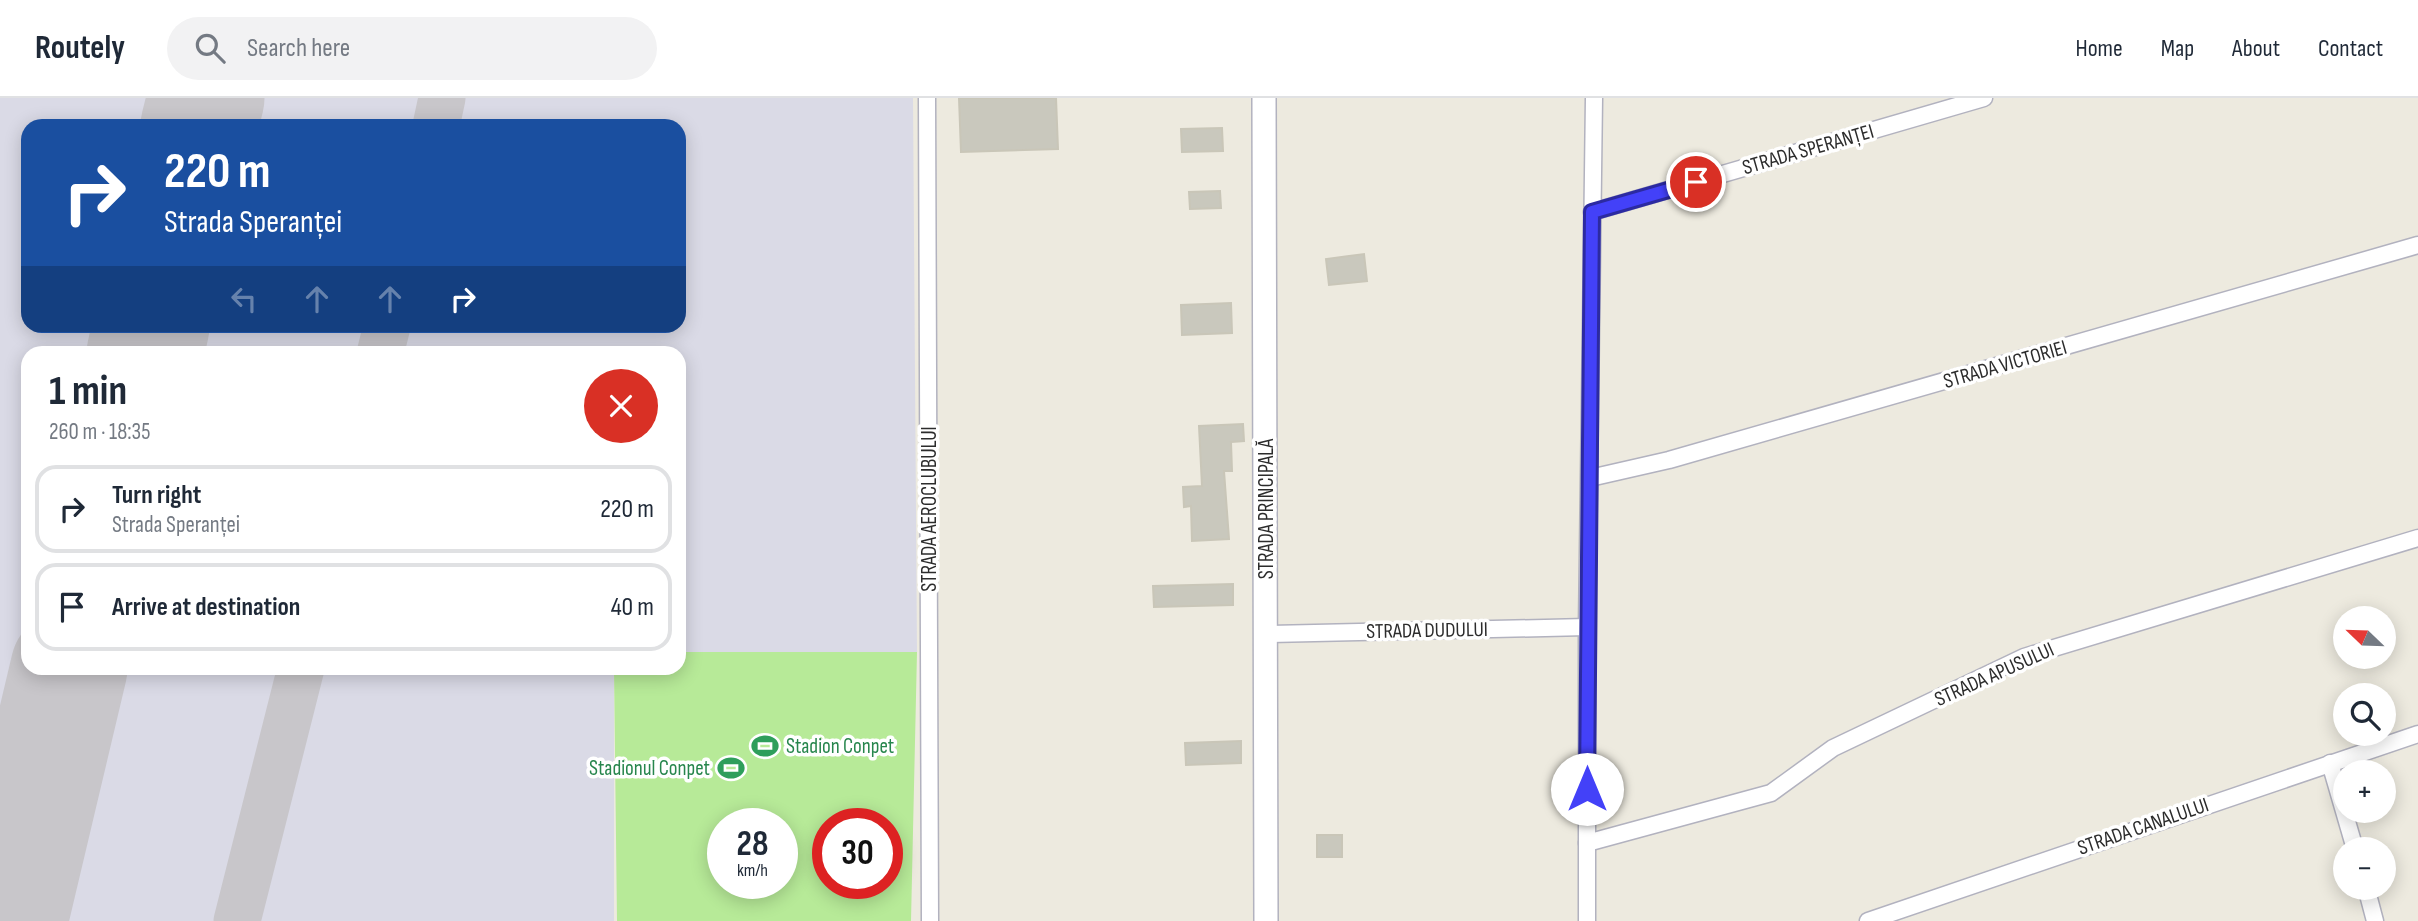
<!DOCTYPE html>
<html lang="en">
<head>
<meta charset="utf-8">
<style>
	:root { --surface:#fff; --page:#f2f2f3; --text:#1f2937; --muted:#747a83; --line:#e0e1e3 }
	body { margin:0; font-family:"Sofia Sans Condensed",sans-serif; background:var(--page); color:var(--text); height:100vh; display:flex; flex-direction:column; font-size:26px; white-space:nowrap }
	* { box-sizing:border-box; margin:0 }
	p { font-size:23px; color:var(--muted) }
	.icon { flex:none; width:38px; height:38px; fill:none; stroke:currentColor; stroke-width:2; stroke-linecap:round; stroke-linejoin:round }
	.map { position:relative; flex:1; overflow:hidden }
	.panel { position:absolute; left:21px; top:248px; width:665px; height:329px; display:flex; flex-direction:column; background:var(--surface); border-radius:21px; box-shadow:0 4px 18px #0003 }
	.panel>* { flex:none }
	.top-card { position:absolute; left:21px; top:21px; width:665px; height:214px; border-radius:21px; box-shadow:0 4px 18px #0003; background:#1a4fa0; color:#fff; overflow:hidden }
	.needle { width:46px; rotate:293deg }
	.fabs { position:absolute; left:2333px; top:508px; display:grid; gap:14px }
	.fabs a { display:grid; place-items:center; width:63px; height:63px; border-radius:50%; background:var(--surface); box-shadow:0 4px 18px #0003; font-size:35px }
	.speed { position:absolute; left:707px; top:710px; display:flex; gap:14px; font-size:35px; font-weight:700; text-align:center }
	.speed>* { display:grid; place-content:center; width:91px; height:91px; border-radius:50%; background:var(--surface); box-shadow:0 4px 18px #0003; line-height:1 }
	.speed small { font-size:18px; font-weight:400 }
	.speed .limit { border:10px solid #d22; background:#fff; color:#111 }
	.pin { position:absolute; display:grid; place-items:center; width:60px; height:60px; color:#fff; margin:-30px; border:4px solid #fff; border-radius:50%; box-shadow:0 2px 7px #0007 }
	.me { position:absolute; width:77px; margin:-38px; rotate:0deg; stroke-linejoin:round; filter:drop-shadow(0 0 5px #0008) }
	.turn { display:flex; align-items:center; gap:24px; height:147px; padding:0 28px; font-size:32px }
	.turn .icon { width:91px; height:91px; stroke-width:2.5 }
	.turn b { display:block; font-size:49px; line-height:60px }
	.lanes { display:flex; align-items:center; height:66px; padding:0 28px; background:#0003; justify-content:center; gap:35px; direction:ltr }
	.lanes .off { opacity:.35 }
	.round { display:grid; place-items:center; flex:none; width:74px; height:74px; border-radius:37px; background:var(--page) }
	.headline { display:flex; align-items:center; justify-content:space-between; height:119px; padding:0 28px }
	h1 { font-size:42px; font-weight:700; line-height:52px }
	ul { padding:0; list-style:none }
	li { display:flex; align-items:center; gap:21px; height:88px; margin:0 14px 10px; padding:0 14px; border:4px solid var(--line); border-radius:21px }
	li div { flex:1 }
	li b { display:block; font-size:26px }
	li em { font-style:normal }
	header { display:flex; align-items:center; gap:42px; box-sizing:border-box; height:98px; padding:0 35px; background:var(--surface); border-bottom:2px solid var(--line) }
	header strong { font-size:33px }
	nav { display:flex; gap:38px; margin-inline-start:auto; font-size:24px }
	.search { width:490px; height:63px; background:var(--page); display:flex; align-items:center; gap:18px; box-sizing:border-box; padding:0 24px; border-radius:38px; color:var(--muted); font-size:26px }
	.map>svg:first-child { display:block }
</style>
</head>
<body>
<header>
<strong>Routely</strong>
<div class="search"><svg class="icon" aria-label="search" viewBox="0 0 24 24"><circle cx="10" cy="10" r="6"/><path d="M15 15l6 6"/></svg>Search here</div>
<nav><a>Home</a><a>Map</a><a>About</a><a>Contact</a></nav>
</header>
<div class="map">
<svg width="2418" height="823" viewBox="0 0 2418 823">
	<rect width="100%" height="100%" fill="#edeadf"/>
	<path fill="#dadae6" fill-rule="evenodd" d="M0 0H913L917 554H679V256H28V570L614 571V823H0ZM28 28H679V228H28Z"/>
	<path fill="#b7ea98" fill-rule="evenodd" d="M679 554H917L911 823H617L614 571 679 570ZM723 726H782V786H723ZM828 726H887V786H828Z"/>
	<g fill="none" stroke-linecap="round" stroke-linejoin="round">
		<g stroke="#c8c6ca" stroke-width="47">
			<polyline points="436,28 442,0"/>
			<polyline points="380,256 387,228"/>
			<polyline points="237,823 301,570"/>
		</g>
		<g stroke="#c8c6ca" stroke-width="117">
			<polyline points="199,28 206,0"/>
			<polyline points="145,256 151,228"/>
			<polyline points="9,823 69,570"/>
		</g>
	</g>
	<g fill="#c9c8bd" stroke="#c9c6b8" stroke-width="2">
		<polygon points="959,0 1056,0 1058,51 961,54"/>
		<polygon points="1222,30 1223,53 1182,54 1181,31"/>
		<polygon points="1220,93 1221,110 1190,111 1189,94"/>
		<polygon points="1364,156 1367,183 1329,187 1326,161"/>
		<polygon points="1231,205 1232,235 1182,237 1181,207"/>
		<polygon points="1243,326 1244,343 1231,344 1232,373 1224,373 1229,441 1192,443 1191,408 1184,409 1183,389 1202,388 1199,328"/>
		<polygon points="1233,486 1233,507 1154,509 1153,488"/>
		<polygon points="1241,643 1241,665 1186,667 1185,645"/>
		<rect x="1317" y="737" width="25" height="22"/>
	</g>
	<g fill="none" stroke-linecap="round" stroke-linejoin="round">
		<g stroke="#b2b2bf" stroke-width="19">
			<g id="minor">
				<polyline points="927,0 930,823"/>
				<polyline points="1592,114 1984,0"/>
				<polyline points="1590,380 1669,362 2418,147"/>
				<polyline points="1267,536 1587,529"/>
				<polyline points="2330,665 2355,751"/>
				<polyline points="1587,745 1771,695 1833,650 2024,559 2418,440"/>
				<polyline points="2366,789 2375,823"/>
				<polyline points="1587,823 1587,529 1594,0"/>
				<polyline points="1868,823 2418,636"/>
			</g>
		</g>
		<g stroke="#b2b2bf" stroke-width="26">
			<polyline id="secondary" points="1264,0 1266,823"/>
		</g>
		<use href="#minor" stroke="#fff" stroke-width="16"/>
		<use href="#secondary" stroke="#fff" stroke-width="23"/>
	</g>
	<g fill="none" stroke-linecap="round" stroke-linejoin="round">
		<g stroke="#2c2aa1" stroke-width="18">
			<polyline id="route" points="1587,691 1592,114 1696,84"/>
		</g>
		<use href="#route" stroke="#4341f8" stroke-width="12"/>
	</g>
	<defs>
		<g id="stadium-bare" transform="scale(2.1)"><path d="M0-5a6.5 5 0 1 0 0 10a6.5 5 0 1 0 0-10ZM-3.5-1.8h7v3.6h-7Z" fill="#2e9e5b" stroke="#fff" stroke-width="2.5" paint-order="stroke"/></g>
	</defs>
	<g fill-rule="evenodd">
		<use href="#stadium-bare" x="765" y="648"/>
		<use href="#stadium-bare" x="731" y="670"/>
	</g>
	<g text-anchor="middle" stroke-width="7" stroke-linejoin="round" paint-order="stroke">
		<g font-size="21" fill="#2c2c2c" stroke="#fff">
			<text transform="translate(1808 51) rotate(-16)" y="7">STRADA SPERANȚEI</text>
			<text transform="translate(2005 266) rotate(-16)" y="7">STRADA VICTORIEI</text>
			<text transform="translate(929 411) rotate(-90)" y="7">STRADA AEROCLUBULUI</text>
			<text transform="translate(1266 411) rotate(-90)" y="7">STRADA PRINCIPALĂ</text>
			<text transform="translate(1427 532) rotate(-1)" y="7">STRADA DUDULUI</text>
			<text transform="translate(1994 576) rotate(-24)" y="7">STRADA APUSULUI</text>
			<text transform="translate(2143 728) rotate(-19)" y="7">STRADA CANALULUI</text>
		</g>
		<g font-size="21" fill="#27864d" stroke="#fff" text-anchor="start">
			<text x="786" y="655">Stadion Conpet</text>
			<text x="710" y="677" text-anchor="end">Stadionul Conpet</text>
		</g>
	</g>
</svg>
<div class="fabs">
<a><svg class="needle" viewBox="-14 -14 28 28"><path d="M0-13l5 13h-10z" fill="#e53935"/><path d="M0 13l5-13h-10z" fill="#747a83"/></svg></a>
<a><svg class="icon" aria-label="search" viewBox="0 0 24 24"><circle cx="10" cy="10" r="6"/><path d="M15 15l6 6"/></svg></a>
<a>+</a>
<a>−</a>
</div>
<div class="speed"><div>28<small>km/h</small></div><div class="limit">30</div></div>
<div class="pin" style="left:1696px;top:84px;background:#d93025"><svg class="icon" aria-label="arrive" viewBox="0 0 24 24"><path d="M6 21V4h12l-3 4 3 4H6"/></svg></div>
<svg class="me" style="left:1587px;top:691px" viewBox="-20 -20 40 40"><circle r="19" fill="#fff"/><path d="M0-13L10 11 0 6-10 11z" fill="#4341f8"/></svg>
<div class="top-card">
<div class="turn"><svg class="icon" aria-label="right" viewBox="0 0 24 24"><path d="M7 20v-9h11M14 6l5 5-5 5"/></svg><div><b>220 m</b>Strada Speranței</div></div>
<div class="lanes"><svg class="icon off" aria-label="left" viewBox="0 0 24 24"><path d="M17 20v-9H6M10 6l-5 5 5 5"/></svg><svg class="icon off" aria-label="ahead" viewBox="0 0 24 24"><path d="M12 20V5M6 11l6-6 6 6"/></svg><svg class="icon off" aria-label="ahead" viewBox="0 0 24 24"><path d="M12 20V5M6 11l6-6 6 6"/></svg><svg class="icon" aria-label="right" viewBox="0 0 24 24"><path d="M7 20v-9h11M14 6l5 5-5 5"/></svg></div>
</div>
<section class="panel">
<div class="headline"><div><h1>1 min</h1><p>260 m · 18:35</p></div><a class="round" style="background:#d93025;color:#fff"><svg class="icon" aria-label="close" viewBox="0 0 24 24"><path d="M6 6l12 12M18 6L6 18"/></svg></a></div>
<ul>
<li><svg class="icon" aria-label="right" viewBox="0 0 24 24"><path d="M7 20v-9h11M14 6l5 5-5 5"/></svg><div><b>Turn right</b><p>Strada Speranței</p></div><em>220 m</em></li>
<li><svg class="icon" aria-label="arrive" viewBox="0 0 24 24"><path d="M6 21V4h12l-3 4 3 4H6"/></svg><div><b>Arrive at destination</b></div><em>40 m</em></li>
</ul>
</section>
</div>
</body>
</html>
